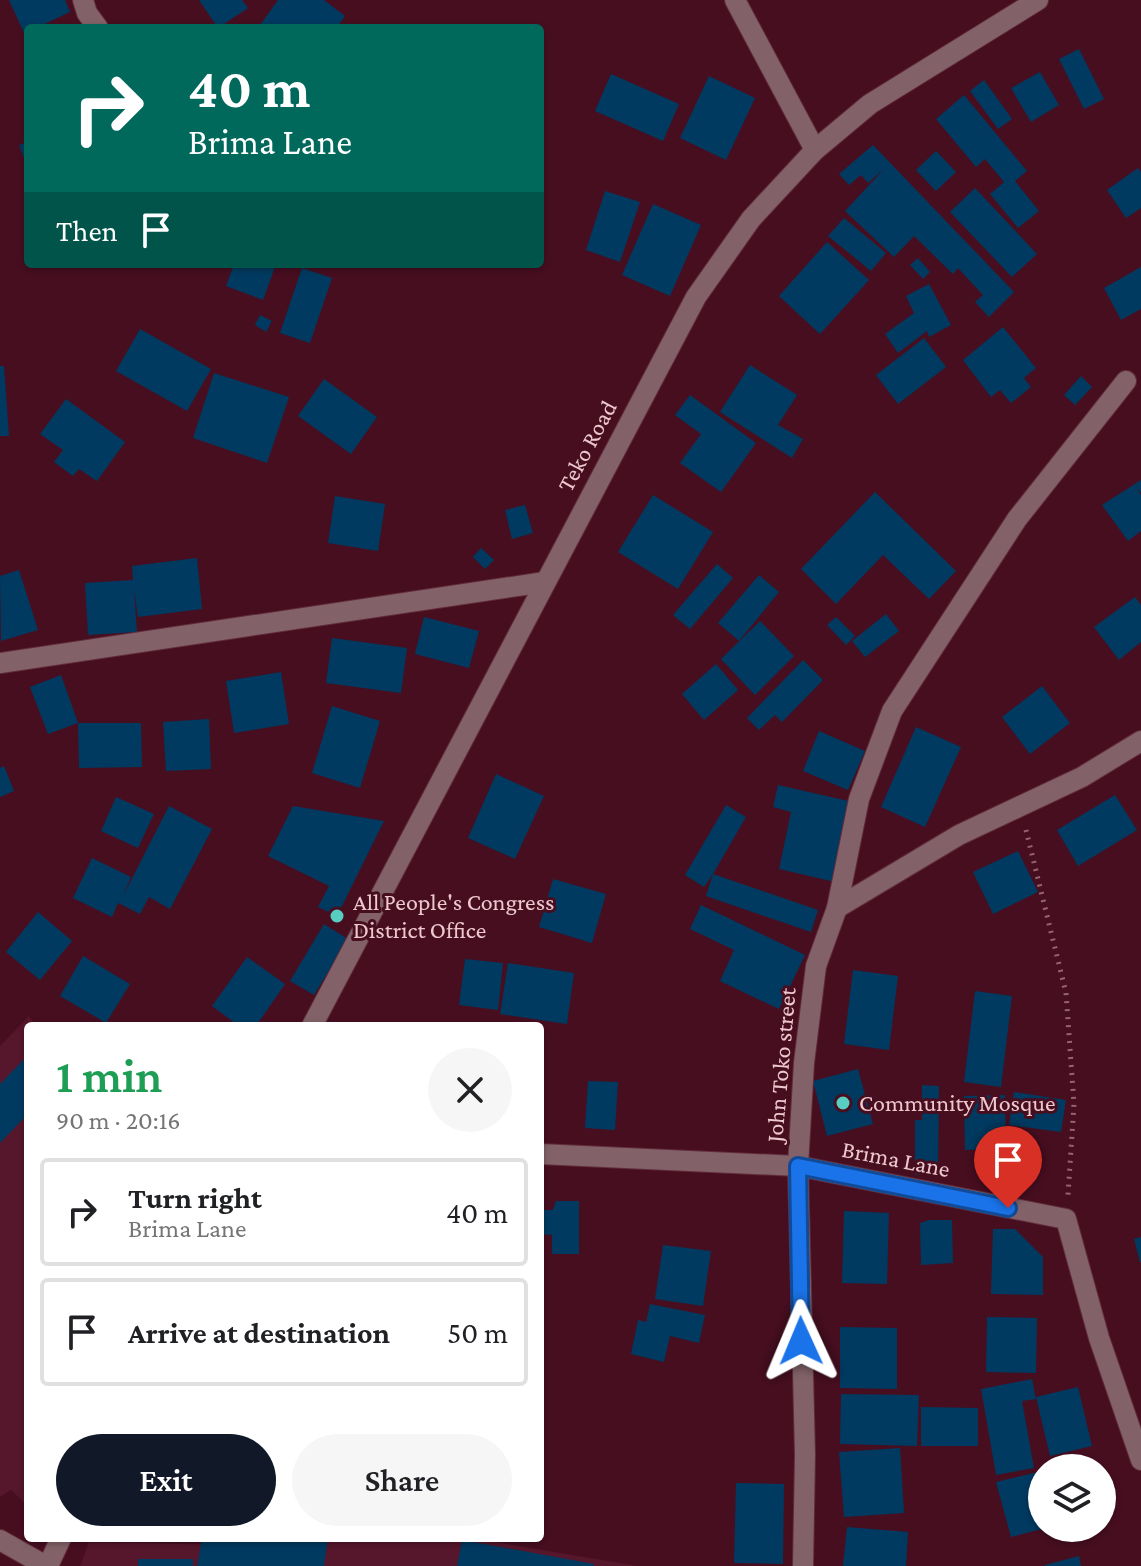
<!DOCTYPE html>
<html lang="en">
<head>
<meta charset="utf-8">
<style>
	:root { --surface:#fff; --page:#f6f6f6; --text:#202124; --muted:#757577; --line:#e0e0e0; --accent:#111827 }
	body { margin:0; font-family:"Crimson Pro",serif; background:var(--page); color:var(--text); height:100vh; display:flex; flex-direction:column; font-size:30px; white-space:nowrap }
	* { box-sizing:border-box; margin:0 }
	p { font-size:26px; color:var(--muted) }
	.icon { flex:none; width:44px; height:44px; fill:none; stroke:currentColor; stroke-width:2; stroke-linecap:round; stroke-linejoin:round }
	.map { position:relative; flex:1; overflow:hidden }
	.side { position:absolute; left:24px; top:1022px; width:520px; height:520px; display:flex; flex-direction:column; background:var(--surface); border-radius:8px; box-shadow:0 2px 6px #0004 }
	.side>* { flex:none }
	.hud { position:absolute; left:24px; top:24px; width:520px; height:244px; border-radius:8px; box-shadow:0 2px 6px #0004; background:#00695c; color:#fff; overflow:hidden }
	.tools { position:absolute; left:1028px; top:1454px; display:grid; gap:16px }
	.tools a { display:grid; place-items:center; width:88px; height:88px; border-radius:50%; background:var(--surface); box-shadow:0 2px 6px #0004; font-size:40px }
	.pin { position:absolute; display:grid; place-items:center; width:68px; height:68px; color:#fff; margin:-82px -34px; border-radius:50% 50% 50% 0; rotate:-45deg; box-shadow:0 0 8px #0007 }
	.pin .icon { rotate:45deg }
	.me { position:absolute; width:88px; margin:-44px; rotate:359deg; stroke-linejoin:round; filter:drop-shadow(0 0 6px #0008) }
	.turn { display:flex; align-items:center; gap:28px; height:168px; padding:0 32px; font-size:36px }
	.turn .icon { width:104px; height:104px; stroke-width:2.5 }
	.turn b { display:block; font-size:56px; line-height:68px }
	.then { display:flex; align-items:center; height:76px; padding:0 32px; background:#0003; gap:16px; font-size:30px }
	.round { display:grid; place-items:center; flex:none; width:84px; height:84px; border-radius:42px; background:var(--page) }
	.overview { display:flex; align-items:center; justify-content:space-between; height:136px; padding:0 32px }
	h1 { font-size:48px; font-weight:600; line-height:60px; color:#1e9e55 }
	.cta { display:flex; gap:16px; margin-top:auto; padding:16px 32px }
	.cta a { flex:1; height:92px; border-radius:48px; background:var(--accent); color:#fff; font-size:32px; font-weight:600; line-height:92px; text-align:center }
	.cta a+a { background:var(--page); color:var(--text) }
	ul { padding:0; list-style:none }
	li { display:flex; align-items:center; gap:24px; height:108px; margin:0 16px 12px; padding:0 16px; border:4px solid var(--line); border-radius:8px }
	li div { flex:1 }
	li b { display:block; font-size:30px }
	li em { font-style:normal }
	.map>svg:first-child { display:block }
</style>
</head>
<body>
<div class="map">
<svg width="1141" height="1566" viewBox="0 0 1141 1566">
	<rect width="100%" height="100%" fill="#470e20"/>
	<g fill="#56162b">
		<polygon points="29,1016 36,1026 28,1026 28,1506 11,1490 0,1497 0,1046"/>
		<polygon points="286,1538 471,1538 638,1566 80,1566 89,1542 285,1546"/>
	</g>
	<g fill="#013a60">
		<polygon points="9,0 65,0 70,12 36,28 28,28 28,32 24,33"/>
		<polygon points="199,0 242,0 248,8 218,28"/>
		<polygon points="278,0 324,0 345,16 337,28 258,28"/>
		<polygon points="1079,49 1104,99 1084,109 1059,59"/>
		<polygon points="1040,72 1059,105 1031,122 1011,88"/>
		<polygon points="611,74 679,104 663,141 595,111"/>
		<polygon points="709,76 755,98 726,160 680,138"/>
		<polygon points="984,80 1012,119 998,129 970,91"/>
		<polygon points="964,95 1027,171 1015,181 1039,211 1018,228 990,194 1004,182 985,159 976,167 936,119"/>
		<polygon points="28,142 28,168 19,145"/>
		<polygon points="873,145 1014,292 989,317 975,302 983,295 958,268 953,274 914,236 894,257 845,211 884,169 868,183 861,175 849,185 839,174"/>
		<polygon points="936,151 956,172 936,191 916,170"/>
		<polygon points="1138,168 1141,172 1141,208 1126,218 1107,190"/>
		<polygon points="975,188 1037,254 1012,277 950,212"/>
		<polygon points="605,191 640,202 620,262 586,250"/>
		<polygon points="653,204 701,225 670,296 622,275"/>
		<polygon points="844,218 886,253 871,271 828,236"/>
		<polygon points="827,242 869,280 820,334 779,296"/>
		<polygon points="918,258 930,272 923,279 910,265"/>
		<polygon points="234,264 276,264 263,300 226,286"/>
		<polygon points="1141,267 1141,309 1121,320 1104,288"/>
		<polygon points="302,268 332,278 310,343 280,333"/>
		<polygon points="929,284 951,325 929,337 927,331 898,353 885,334 914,313 906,296"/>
		<polygon points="260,315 272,321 266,332 255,325"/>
		<polygon points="1003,327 1036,368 1024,378 1031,387 1011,403 1000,390 991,397 963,360"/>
		<polygon points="140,329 211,369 187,411 116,371"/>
		<polygon points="924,338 946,367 898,404 876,375"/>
		<polygon points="750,365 797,395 778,425 803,439 792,458 720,412"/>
		<polygon points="0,366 4,366 9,436 0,436"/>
		<polygon points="214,373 289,397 267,463 193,438"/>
		<polygon points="1081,376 1092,387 1075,405 1064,395"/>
		<polygon points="324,379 377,417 351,454 298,416"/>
		<polygon points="690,395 756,443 721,492 680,463 701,434 675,415"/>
		<polygon points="66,399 125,442 97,481 79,469 73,476 54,462 63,450 40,434"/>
		<polygon points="1141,480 1141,493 1135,485 1141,495 1141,531 1128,541 1102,505"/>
		<polygon points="875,492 956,571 929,599 883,555 836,604 801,569"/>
		<polygon points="653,495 713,532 678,589 618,552"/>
		<polygon points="335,496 385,504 378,551 328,543"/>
		<polygon points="525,505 533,533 512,539 505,510"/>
		<polygon points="481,548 494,560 485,569 473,557"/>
		<polygon points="197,558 202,609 138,617 134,588 137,632 88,635 85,583 133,580 132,566"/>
		<polygon points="717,564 733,578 690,629 673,615"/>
		<polygon points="19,570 38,630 1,641 0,576"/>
		<polygon points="759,575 779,592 739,641 718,623"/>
		<polygon points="1135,597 1141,605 1141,642 1119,660 1094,627"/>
		<polygon points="886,614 899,631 865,657 852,641"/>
		<polygon points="424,617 479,631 469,668 415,654"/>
		<polygon points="836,617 855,636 846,645 827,625"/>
		<polygon points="760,621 794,656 755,695 721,659"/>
		<polygon points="332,638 407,648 401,693 326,683"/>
		<polygon points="803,660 823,680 782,722 775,715 759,730 747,718"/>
		<polygon points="716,664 738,690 704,720 682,694"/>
		<polygon points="281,672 289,724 234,733 226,681"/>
		<polygon points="61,675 78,723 141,723 142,767 79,768 78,723 48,734 30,687"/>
		<polygon points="1042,686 1070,723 1030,754 1002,717"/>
		<polygon points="332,706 380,721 360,788 312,773"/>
		<polygon points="209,719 211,769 166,771 163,722"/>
		<polygon points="916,727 961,747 925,827 881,807"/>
		<polygon points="819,731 865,751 848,790 803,771"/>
		<polygon points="4,766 14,791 0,797 0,768"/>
		<polygon points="496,774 544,796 515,859 468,838"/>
		<polygon points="778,785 853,802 835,882 779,869 791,812 773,807"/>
		<polygon points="1115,795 1137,830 1078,866 1057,830"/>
		<polygon points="116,797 154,814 138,848 101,831"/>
		<polygon points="726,805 746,817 713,874 818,910 811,932 706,896 713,874 704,887 685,875"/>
		<polygon points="169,806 212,829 170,909 149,897 140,914 118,903 112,917 73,898 92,858 131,877 123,896"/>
		<polygon points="293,806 384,821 337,916 318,907 329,886 268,856"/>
		<polygon points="1018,851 1038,892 993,914 973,872"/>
		<polygon points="553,879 606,894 592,943 539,927"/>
		<polygon points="701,905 805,955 779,1009 720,981 734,950 690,929"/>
		<polygon points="38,912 72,941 40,980 6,952"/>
		<polygon points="324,924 348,939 314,995 290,981"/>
		<polygon points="83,956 130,984 106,1023 60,996"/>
		<polygon points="247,957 285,984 256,1026 239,1026 212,1006"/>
		<polygon points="465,959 503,963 498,1010 459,1005"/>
		<polygon points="508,963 574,973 567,1024 500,1014"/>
		<polygon points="853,970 898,976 889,1050 844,1044"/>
		<polygon points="975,991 1012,996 1001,1087 964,1082"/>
		<polygon points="28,1055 28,1114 0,1143 0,1084"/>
		<polygon points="858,1069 873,1124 827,1136 813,1081"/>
		<polygon points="588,1081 618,1082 615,1130 585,1128"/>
		<polygon points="922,1085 939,1086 938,1175 915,1175 915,1120 922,1120"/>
		<polygon points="1014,1092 1066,1100 1061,1132 1009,1125"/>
		<polygon points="1005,1095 1006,1149 965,1150 964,1096"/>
		<polygon points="556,1201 579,1201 579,1254 552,1254 552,1235 540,1234 540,1210 553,1210"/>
		<polygon points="844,1211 889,1213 887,1284 842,1283"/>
		<polygon points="929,1220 952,1220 953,1263 921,1265 920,1223"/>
		<polygon points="993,1229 1015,1229 1043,1257 1043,1295 991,1294"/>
		<polygon points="1141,1237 1141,1262 1140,1262 1134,1239"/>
		<polygon points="663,1245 711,1251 703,1306 655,1299"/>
		<polygon points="650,1304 705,1315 699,1343 670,1336 664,1362 631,1354 638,1320 646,1322"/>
		<polygon points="987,1317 1037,1318 1036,1373 986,1372"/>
		<polygon points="840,1327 897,1328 897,1389 840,1388"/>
		<polygon points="1032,1379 1036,1399 1022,1401 1034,1468 996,1475 981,1389"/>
		<polygon points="1078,1387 1092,1446 1050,1456 1036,1397"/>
		<polygon points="841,1394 919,1395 917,1446 840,1444"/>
		<polygon points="921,1407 978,1408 978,1446 921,1446"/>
		<polygon points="900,1448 904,1513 844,1517 839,1452"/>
		<polygon points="1042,1471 1042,1529 1011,1537 996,1482"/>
		<polygon points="736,1483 784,1484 783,1564 734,1563"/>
		<polygon points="847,1527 908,1532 906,1566 843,1566"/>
		<polygon points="202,1538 328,1538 324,1566 197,1566"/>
		<polygon points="462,1540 594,1564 594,1566 457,1566"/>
		<polygon points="1079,1556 1081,1566 1045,1566 1045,1565"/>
		<rect x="138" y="1559" width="55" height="7"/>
	</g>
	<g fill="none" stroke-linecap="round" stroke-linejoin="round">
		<g stroke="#622c3c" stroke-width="22">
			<g id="minor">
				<polyline points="83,0 87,13 98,28"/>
				<polyline points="735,0 815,150"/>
				<polyline points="0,663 545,582"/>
				<polyline points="837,908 959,835 1082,777 1141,741"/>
				<polyline points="312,1026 696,297 751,219 815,150 870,104 1038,0"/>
				<polyline points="540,1154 798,1166 1066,1219 1099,1338 1141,1460"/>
				<polyline points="0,1540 46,1566"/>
				<polyline points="48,1566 61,1538"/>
				<polyline points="803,1566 805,1455 798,1166 804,1063 816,966 837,908 859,799 892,711 1017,519 1126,381"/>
			</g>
		</g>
		<polyline stroke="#946471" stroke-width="5" stroke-dasharray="2 6" stroke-linecap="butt" points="1026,830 1066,993 1074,1104 1068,1195"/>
		<use href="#minor" stroke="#826268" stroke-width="20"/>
	</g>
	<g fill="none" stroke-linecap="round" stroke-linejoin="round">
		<g stroke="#114b97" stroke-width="20">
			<polyline id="route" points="801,1341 798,1166 1008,1208"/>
		</g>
		<use href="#route" stroke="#1a73e8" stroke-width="14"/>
	</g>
	<g fill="#57cec1" stroke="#470e20" stroke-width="3">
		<circle cx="337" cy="916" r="8"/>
		<circle cx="843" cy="1103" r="8"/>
	</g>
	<g text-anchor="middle" stroke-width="6" stroke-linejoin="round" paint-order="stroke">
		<g font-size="24" fill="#edc8cf" stroke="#470e20">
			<text transform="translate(587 446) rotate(-62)" y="8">Teko Road</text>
			<text transform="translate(781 1065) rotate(-85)" y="8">John Toko street</text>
			<text transform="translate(896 1159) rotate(11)" y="8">Brima Lane</text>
		</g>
		<g font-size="24" fill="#edc8cf" stroke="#470e20" text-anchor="start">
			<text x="353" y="910">All People's Congress<tspan x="353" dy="28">District Office</tspan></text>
			<text x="859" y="1111">Community Mosque</text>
		</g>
	</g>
</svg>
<div class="tools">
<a><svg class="icon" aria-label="layers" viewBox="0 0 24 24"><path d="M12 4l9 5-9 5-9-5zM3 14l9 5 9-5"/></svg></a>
</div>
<div class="pin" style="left:1008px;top:1208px;background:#d93025"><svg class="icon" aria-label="arrive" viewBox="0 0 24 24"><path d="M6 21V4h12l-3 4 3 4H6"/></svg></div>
<svg class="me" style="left:801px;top:1341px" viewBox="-20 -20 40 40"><path d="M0-17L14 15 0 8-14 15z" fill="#1a73e8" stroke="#fff" stroke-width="4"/></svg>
<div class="hud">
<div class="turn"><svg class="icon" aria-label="right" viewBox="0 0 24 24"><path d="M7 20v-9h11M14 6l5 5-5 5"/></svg><div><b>40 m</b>Brima Lane</div></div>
<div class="then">Then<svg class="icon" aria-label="arrive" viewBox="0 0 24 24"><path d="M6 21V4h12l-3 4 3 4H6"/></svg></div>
</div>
<section class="side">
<div class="overview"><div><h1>1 min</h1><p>90 m · 20:16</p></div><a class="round"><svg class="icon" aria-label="close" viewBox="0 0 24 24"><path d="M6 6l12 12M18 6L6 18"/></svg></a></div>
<ul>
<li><svg class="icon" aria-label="right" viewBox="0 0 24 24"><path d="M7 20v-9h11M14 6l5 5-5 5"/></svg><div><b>Turn right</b><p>Brima Lane</p></div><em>40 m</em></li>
<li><svg class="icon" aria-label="arrive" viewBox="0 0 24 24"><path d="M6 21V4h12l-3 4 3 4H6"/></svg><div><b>Arrive at destination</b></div><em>50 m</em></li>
</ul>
<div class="cta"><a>Exit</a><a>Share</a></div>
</section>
</div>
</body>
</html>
